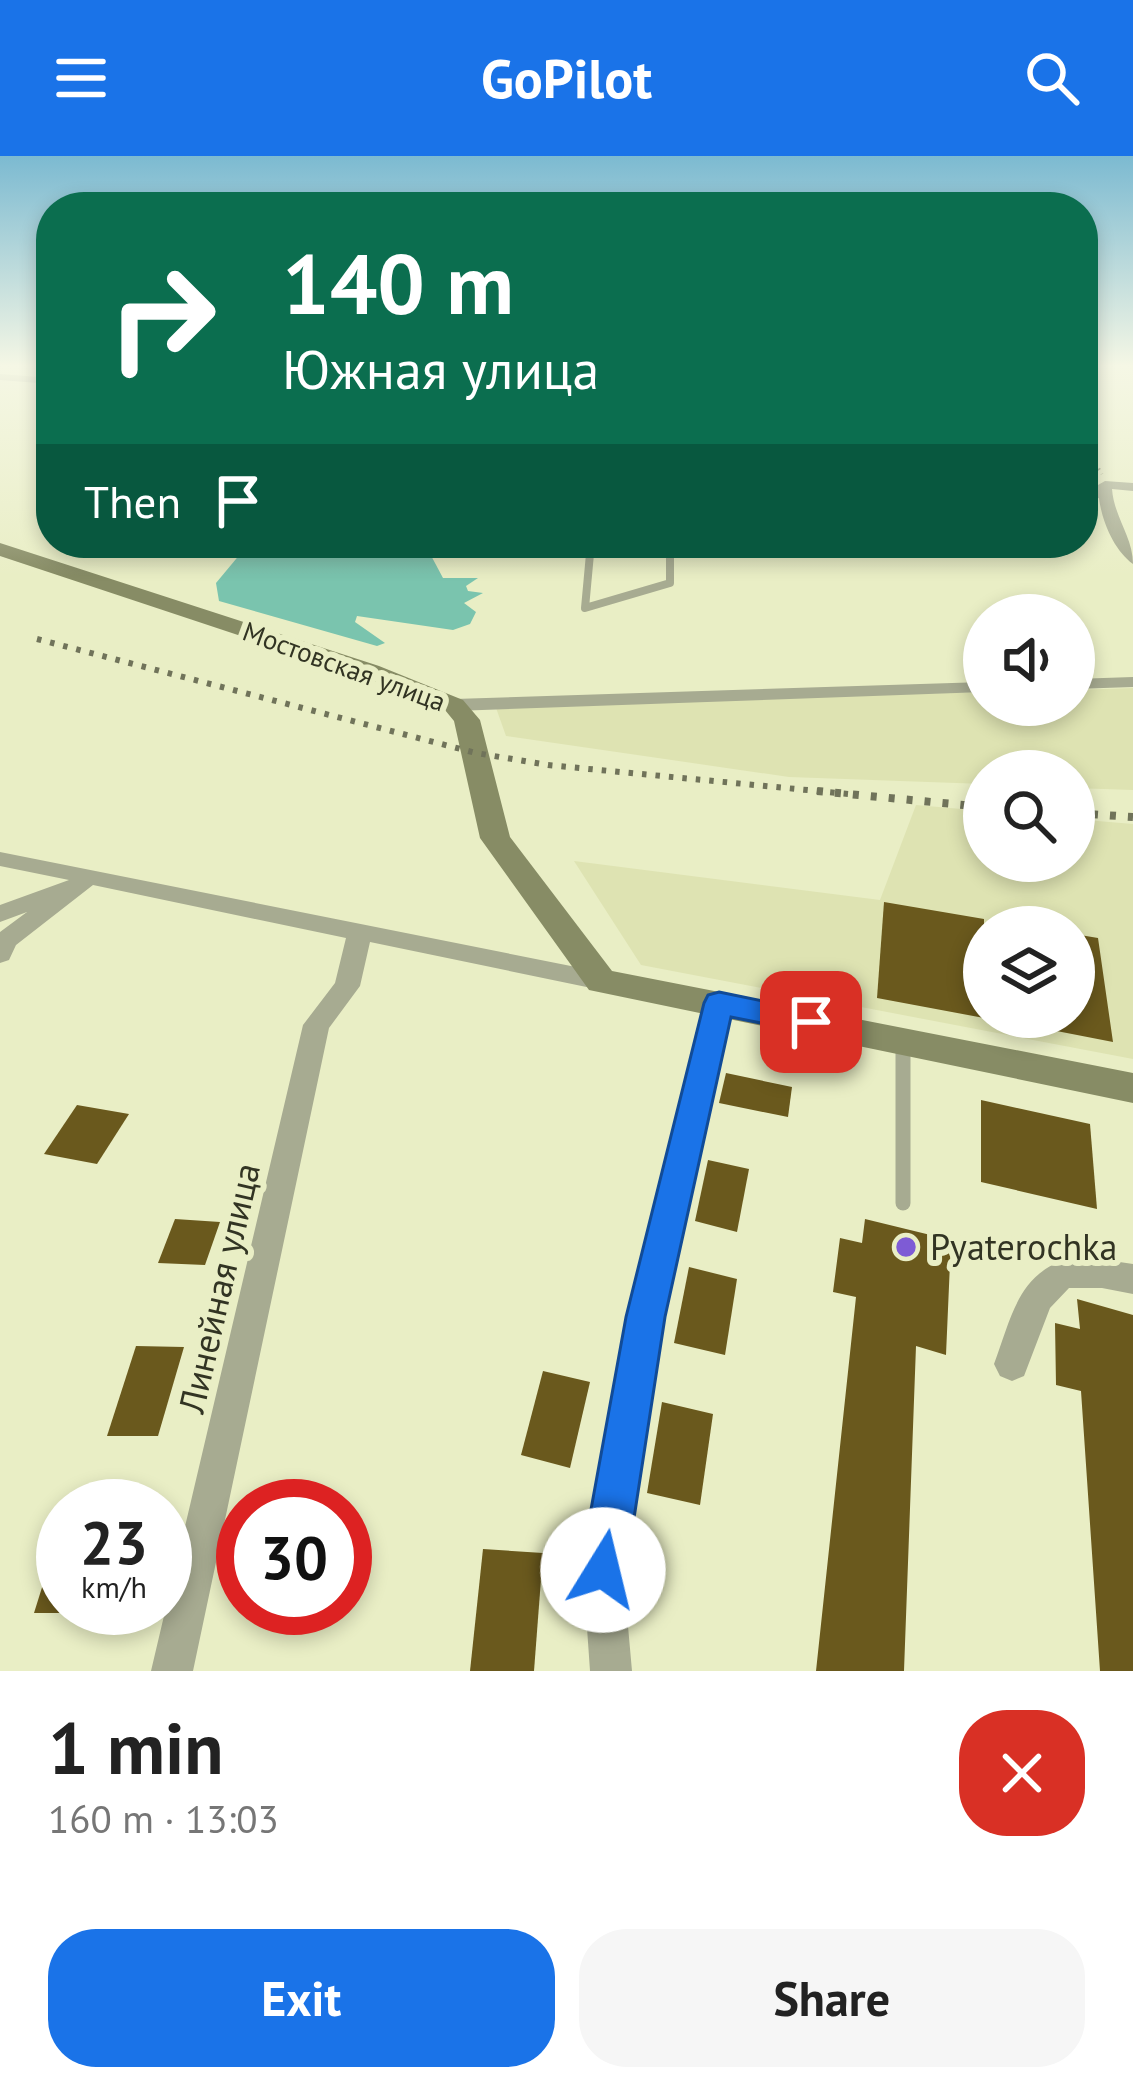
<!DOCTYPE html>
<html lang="en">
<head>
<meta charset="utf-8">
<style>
	:root { --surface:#fff; --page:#f6f6f6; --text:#222; --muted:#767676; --accent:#1a73e8 }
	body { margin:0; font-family:"PT Sans",sans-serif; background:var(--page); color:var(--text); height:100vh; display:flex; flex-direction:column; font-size:45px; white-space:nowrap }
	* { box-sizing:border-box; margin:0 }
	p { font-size:39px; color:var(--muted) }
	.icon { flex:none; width:66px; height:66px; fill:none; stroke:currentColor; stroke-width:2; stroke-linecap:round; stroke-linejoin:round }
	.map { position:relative; height:1515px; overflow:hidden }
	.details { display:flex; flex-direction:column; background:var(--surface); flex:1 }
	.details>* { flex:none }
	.top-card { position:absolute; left:36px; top:36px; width:1062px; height:366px; border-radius:48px; box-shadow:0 6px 18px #0003; background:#0b6e4f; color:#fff; overflow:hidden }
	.buttons { position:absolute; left:963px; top:438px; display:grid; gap:24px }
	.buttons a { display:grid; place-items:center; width:132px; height:132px; border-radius:50%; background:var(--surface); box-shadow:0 6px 18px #0003; font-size:60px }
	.speed { position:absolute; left:36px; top:1323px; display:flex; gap:24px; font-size:60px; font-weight:700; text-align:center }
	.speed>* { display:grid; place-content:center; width:156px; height:156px; border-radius:50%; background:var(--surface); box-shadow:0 6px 18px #0003; line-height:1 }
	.speed small { font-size:30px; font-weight:400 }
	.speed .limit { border:18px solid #d22; background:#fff; color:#111 }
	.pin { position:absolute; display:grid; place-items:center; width:102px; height:102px; color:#fff; margin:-51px; border-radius:24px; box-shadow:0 6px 18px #0006 }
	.me { position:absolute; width:132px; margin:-66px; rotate:9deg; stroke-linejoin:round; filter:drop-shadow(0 0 9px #0008) }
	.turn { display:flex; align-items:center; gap:42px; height:252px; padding:0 48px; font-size:54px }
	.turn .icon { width:156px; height:156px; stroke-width:2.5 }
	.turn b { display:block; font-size:84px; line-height:102px }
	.then { display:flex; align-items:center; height:114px; padding:0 48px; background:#0003; gap:24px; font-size:45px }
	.round { display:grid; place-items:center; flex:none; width:126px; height:126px; border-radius:48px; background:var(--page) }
	.head { display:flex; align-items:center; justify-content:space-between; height:204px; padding:0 48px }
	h1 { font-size:72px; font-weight:700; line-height:90px }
	.button { display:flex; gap:24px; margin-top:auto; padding:24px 48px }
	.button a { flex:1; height:138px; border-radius:48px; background:var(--accent); color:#fff; font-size:48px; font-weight:700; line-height:138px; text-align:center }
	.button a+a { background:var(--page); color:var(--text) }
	header { display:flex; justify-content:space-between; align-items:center; height:156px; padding:0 48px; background:var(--accent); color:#fff; font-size:54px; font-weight:700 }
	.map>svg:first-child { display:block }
</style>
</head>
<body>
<header><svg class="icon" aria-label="menu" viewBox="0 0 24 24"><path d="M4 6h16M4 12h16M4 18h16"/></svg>GoPilot<svg class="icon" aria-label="search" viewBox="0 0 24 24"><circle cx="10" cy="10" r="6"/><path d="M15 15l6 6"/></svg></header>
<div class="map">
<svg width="1133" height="1515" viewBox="0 0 1133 1515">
	<rect width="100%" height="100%" fill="#e9eec5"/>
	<g fill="#dee3b2" fill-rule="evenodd">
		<polygon points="1133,532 1133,634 1074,632 1074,615 984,615 984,628 789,621 506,580 495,549 984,536 984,549 1074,549 1074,534"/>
		<path d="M916 649 984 655V705H1074V663L1133 668V903L641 809 574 705 880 744ZM984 771H1074V861H984Z"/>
	</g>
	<polygon fill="#7ac4ae" points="236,387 432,387 427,392 443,422 478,422 466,430 468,435 483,437 464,447 476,456 470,468 453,474 357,460 355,466 385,487 377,490 219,445 216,427 241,397"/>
	<g fill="#6a591d">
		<polygon points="884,746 984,763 984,862 877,842"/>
		<polygon points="1074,778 1098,782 1113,886 1031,870 1031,861 1074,861"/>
		<polygon points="726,917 792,931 788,961 719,947"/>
		<polygon points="981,944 1090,968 1097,1053 981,1026"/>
		<polygon points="77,949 129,958 97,1008 44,998"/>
		<polygon points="708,1004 749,1013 737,1076 695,1065"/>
		<polygon points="175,1063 220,1066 205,1109 158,1107"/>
		<polygon points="865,1063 951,1084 946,1199 916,1190 904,1515 816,1515 856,1141 833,1136 840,1082 862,1087"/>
		<polygon points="689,1111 737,1123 725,1199 674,1187"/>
		<polygon points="1077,1143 1133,1159 1133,1515 1100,1515 1081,1235 1056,1229 1055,1167 1080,1173"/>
		<polygon points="136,1190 184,1191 158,1280 107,1280"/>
		<polygon points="543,1215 590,1226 570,1312 521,1299"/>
		<polygon points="662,1246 713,1258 700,1349 647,1337"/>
		<polygon points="59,1377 63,1378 63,1457 34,1457"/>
		<polygon points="483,1393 543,1397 534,1515 470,1515"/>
	</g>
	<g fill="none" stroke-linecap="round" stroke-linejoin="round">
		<polyline stroke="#888b6f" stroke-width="3" stroke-dasharray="1.5 4.5" stroke-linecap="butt" points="1083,287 1102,318"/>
		<g stroke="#a7ab91" stroke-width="8">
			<polyline points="1083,335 1104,339"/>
			<polyline points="591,387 585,452 670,427 670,387"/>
		</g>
		<polyline stroke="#a7ab91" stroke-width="15" points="903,886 903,1047"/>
		<g fill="#a7ab91" fill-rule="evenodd">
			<polygon points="0,218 51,222 51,228 0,224"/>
			<path d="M1105 325 1133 327V335L1112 333C1114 361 1133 381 1133 408 1111 392 1098 356 1098 329Z"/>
			<polygon points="1133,521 1133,531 1074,533 1074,523"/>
			<polygon points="984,526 984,536 454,555 445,549 454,543"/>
			<polygon points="0,696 601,816 610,818 614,825 610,832 601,834 370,786 360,830 329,872 193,1515 151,1515 303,869 335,827 346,782 93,729 16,789 9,804 0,807 0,776 27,756 0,766 0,749 69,724 0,710"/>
			<polygon points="719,837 728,840 732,847 662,1161 623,1414 632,1515 590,1515 583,1414 628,1161 706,847 710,840"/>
			<path d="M1079 1100 1133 1108V1138L1102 1132H1069L1050 1152 1024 1220 1012 1225 1000 1220 994 1208C1013 1157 1019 1112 1079 1100Z"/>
		</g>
		<polygon fill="#878c65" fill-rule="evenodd" points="0,387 379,510 463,544 480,564 510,681 612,815 1133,917 1133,947 589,834 480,682 454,565 445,554 361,520 0,400"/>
		<polyline stroke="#70735a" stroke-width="6" stroke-dasharray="4.5 9" stroke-linecap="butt" points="37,483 476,597 548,609 848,638"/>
		<g stroke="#70735a" stroke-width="8" stroke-dasharray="6 12" stroke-linecap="butt">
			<polyline points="817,635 984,651"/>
			<polyline points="1074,657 1133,661"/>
		</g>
	</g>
	<linearGradient id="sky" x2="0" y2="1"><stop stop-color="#7cbad1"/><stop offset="0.5" stop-color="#f5f7e5"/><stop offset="1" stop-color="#f5f7e5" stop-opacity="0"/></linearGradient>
	<rect width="1133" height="420" fill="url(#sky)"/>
	<polygon fill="#1a73e8" stroke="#114b97" stroke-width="3" points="719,836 811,855 822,858 826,866 822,874 811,877 731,861 665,1161 626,1414 620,1430 603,1437 587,1430 580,1414 626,1161 704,847 708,839"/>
	<circle fill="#7e5bd5" stroke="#e9eec5" stroke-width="4.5" cx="906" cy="1091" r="12"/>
	<g text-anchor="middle" stroke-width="12" stroke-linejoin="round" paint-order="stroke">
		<g font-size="27" fill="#323423" stroke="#e9eec5">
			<text transform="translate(344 511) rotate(20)" y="9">Мостовская улица</text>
		</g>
		<g font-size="36" fill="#323423" stroke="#e9eec5" text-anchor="start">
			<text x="930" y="1104">Pyaterochka</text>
		</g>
		<g font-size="36" fill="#323423" stroke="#e9eec5">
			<text transform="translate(219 1132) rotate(-77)" y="13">Линейная улица</text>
		</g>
	</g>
</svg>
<div class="buttons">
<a><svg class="icon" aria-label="sound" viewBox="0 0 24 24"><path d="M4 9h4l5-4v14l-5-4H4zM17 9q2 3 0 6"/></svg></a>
<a><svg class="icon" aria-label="search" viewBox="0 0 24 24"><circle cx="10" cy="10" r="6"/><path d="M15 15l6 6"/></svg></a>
<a><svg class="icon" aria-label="layers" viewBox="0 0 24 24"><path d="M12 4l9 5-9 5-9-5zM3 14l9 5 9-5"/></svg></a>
</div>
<div class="speed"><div>23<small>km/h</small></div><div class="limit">30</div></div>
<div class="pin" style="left:811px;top:866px;background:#d93025"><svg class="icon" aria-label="arrive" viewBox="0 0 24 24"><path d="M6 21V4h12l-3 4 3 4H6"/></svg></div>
<svg class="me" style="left:603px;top:1414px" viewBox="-20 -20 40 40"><circle r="19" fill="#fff"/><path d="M0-13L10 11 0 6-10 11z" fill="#1a73e8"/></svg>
<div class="top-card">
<div class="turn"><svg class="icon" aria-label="right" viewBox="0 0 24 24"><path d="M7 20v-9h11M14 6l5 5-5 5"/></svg><div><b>140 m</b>Южная улица</div></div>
<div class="then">Then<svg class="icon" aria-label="arrive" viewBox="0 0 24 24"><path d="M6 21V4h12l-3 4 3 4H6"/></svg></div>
</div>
</div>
<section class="details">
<div class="head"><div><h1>1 min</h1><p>160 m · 13:03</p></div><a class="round" style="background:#d93025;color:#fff"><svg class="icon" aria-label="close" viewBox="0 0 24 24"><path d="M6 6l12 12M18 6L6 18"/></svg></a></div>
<div class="button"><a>Exit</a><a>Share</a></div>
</section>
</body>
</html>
